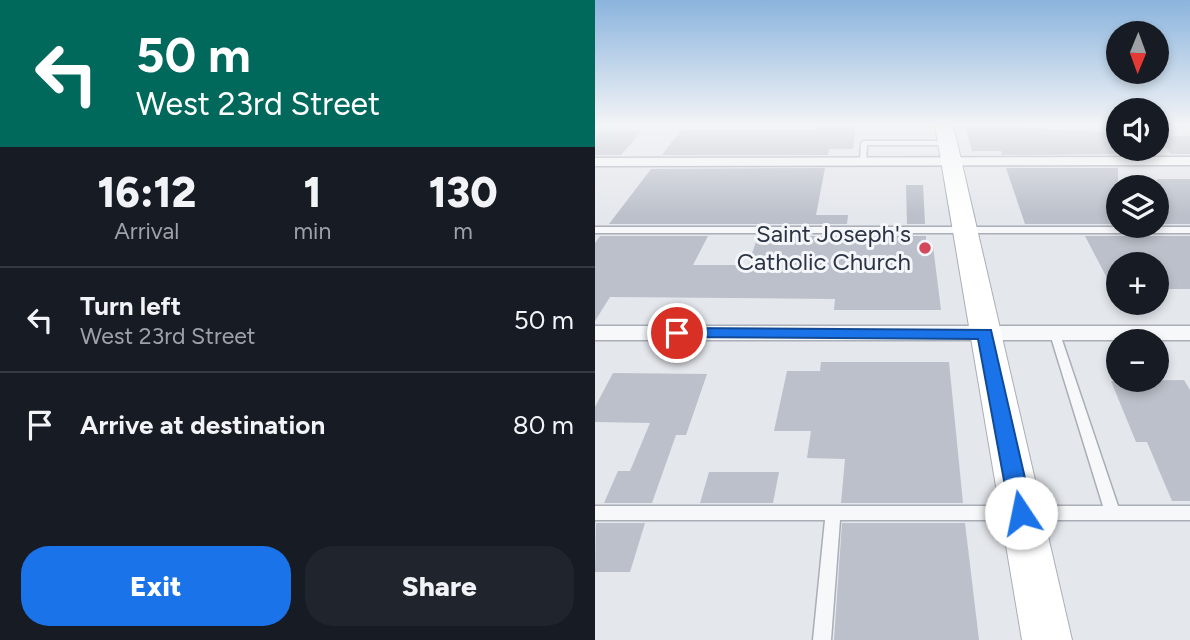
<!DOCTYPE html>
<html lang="en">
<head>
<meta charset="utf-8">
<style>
	:root { --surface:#171b24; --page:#20242c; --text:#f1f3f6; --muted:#9ea1a6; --line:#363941; --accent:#1a73e8 }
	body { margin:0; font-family:Figtree,sans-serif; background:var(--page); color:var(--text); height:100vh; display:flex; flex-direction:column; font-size:26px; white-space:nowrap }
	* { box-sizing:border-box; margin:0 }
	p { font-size:23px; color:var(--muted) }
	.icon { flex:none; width:38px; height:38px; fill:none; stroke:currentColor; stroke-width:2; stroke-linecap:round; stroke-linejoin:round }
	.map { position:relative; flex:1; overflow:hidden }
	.drawer { display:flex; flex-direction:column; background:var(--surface); width:595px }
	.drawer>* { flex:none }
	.guide { background:#00695c; color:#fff; overflow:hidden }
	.needle { width:46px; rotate:181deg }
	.tools { position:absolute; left:511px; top:21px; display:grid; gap:14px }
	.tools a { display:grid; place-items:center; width:63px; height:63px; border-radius:50%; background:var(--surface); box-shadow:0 4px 10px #0003; font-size:35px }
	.pin { position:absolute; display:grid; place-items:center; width:60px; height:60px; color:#fff; margin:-30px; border:4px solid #fff; border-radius:50%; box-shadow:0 2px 7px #0007 }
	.me { position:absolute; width:77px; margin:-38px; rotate:349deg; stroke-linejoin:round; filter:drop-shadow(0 0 5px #0008) }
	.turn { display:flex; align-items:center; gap:24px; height:147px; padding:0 21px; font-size:32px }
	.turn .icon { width:91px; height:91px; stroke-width:2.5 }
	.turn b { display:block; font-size:49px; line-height:60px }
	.eta { display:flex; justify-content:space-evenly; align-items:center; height:119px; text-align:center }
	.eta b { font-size:42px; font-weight:800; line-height:49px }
	.button { display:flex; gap:14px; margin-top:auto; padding:14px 21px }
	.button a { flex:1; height:80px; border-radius:28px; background:var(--accent); color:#fff; font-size:28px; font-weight:800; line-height:80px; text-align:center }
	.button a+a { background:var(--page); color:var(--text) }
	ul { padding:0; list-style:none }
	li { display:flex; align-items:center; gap:21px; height:105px; padding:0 21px; border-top:2px solid var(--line) }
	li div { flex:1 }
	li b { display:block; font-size:26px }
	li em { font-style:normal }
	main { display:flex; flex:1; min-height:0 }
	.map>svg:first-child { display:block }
</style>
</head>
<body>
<main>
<section class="drawer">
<div class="guide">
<div class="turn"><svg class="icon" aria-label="left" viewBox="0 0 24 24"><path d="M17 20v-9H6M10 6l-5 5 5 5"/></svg><div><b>50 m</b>West 23rd Street</div></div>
</div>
<div class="eta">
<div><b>16:12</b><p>Arrival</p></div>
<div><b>1</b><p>min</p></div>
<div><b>130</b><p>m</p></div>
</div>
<ul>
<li><svg class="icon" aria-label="left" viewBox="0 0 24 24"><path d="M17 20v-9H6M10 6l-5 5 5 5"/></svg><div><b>Turn left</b><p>West 23rd Street</p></div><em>50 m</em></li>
<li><svg class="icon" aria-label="arrive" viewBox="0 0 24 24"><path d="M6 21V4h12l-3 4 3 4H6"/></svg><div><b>Arrive at destination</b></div><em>80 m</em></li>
</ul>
<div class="button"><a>Exit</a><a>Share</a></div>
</section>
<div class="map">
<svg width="595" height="640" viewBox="0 0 595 640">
	<rect width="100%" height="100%" fill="#e4e7ec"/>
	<g fill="#bbc0ca">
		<polygon points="225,125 261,125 258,149 234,149 233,155 67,155 86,130 223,130"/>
		<polygon points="370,125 512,132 523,146 523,154 407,155 406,151 377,151"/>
		<polygon points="7,131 47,131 26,155 0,155 0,138"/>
		<polygon points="562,136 595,136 595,154 576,154"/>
		<polygon points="230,168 221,215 253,215 252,224 14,224 56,169"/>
		<polygon points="411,168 523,168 523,224 430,224"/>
		<rect x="562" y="179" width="33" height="45"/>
		<polygon points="311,185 328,185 330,224 312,224"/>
		<polygon points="5,236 113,236 98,265 153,265 163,236 331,236 331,246 338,246 346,310 239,310 240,299 15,297 0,321 0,243"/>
		<polygon points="490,236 595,236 595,289 562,289 562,264 523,264 523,299"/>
		<polygon points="226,362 354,362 368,503 246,503 250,459 212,458 216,431 179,431 192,371 225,371"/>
		<polygon points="18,373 112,374 91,435 81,435 57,503 9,503 23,471 35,471 55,423 0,422 0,407"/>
		<polygon points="589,380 595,390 595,501 577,501 552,442 541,442 516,381"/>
		<polygon points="114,472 184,472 178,503 105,503"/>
		<polygon points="1,523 50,523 35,572 0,572"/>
		<polygon points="247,523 370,523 384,640 239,640"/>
	</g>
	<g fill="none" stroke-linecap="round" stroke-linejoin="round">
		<g stroke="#a9aeb7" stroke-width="3">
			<g id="lane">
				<polygon points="269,141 352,141 355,143 352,145 272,145 271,162 268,164 265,162 266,143"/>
				<rect x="0" y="227" width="595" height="6"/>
				<polygon points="460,330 465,334 523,506 595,506 595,520 433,520 428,518 426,513 428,508 433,506 508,506 455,334"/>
				<polygon points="0,506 417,506 422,508 424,513 422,518 417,520 245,520 236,640 218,640 230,520 0,520"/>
			</g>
		</g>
		<g stroke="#a9aeb7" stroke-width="3">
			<g id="street">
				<polygon points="595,157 595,165 0,166 0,158"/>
				<rect x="0" y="326" width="595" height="14"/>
			</g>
		</g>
		<g stroke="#a9aeb7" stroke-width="2">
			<polygon id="secondary" points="340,125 358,125 477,640 427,640"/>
		</g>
		<use href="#lane" fill="#f7f8fa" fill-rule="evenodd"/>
		<use href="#street" fill="#f7f8fa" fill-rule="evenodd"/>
		<use href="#secondary" fill="#fff" fill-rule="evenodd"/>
	</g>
	<linearGradient id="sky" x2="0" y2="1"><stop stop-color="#8bb4dd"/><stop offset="0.58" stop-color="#f3f4f6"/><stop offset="1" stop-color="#f3f4f6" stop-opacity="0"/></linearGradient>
	<rect width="595" height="215" fill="url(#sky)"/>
	<polygon fill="#1a73e8" stroke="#114b97" stroke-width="2" points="82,328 396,330 438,513 434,521 426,524 418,521 415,513 383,339 76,337 73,333"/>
	<circle fill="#d1495b" stroke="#f4f6f9" stroke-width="2.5" cx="330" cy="248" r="7"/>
	<g text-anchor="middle" stroke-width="6" stroke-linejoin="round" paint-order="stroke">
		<g font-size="24" fill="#2b3445" stroke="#f4f6f9" text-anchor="end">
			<text x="316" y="242">Saint Joseph's<tspan x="316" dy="28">Catholic Church</tspan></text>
		</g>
	</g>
</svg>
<div class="tools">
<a><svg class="needle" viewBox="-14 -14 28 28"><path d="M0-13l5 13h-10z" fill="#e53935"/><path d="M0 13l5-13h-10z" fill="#9ea1a6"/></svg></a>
<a><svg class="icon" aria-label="sound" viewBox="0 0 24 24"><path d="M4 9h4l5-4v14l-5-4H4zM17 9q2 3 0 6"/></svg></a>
<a><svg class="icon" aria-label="layers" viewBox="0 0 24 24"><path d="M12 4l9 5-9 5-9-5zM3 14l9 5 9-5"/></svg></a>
<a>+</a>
<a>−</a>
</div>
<div class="pin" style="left:82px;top:333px;background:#d93025"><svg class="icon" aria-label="arrive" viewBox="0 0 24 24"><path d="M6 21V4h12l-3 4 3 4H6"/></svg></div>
<svg class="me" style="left:426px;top:513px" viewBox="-20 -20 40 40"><circle r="19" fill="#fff"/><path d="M0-13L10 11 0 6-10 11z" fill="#1a73e8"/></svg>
</div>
</main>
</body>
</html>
